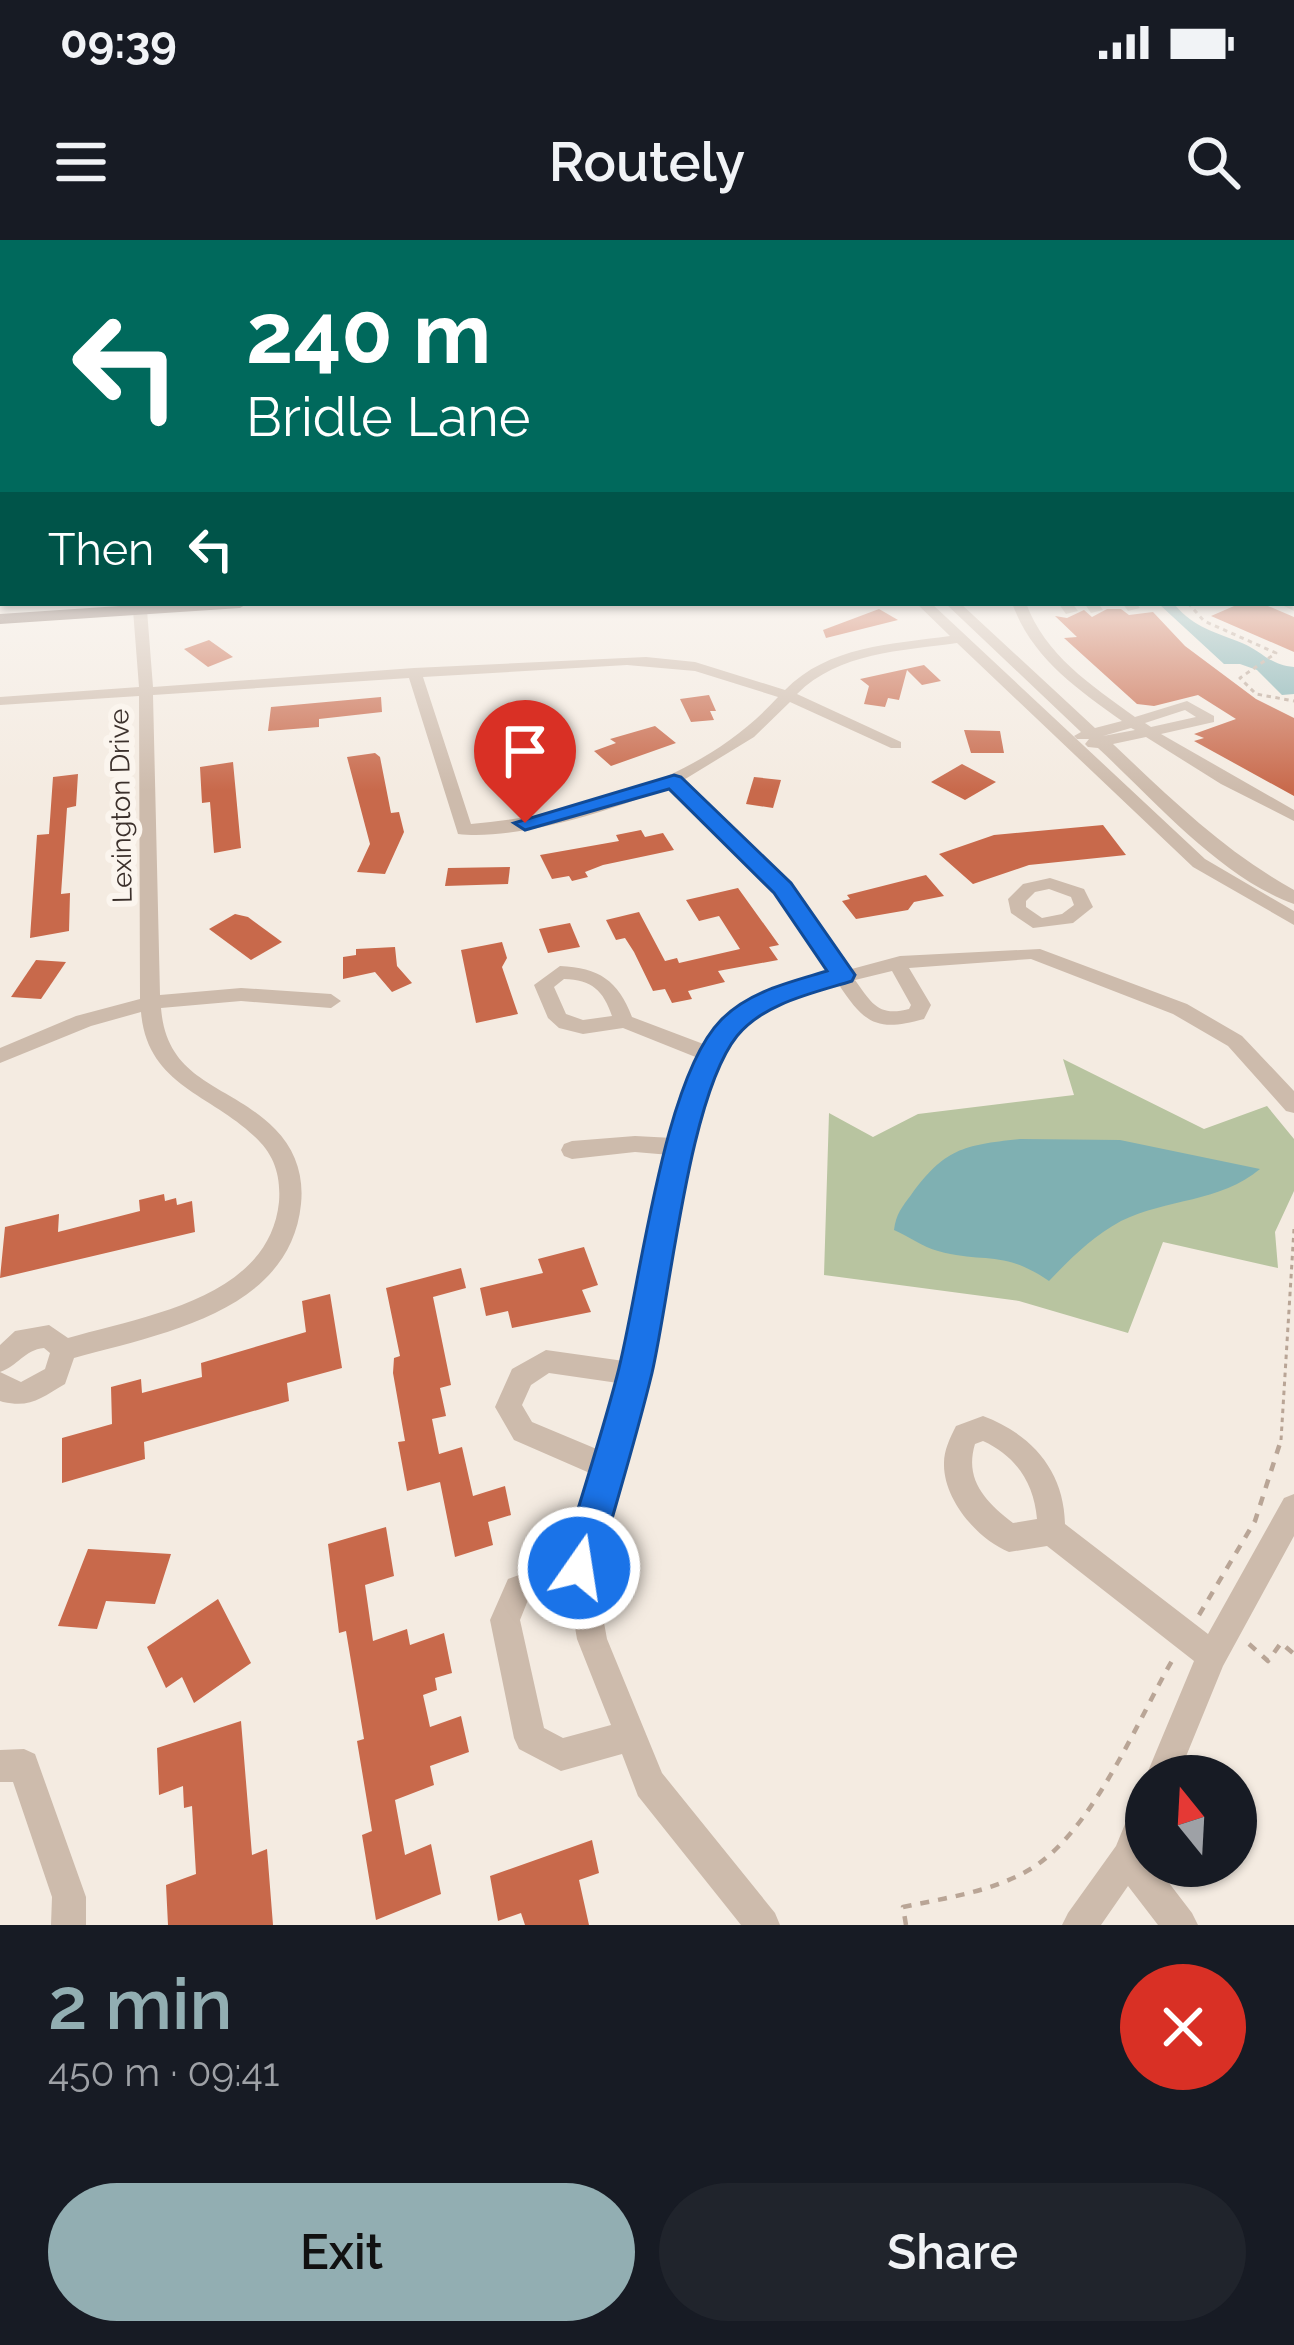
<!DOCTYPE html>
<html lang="en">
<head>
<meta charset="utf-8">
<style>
	:root { --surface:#171b24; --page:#20242c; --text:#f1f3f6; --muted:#9ea1a6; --accent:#92aeb2 }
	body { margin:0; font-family:Raleway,sans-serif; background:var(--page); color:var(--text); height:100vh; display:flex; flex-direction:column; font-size:45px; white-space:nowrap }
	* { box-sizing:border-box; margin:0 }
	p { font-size:39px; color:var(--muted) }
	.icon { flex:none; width:66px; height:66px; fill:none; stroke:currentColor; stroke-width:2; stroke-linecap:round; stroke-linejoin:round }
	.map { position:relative; height:1685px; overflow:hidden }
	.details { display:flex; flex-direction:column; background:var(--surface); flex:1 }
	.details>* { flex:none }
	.top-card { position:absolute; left:0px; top:0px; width:1296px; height:366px; box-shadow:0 3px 9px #0004; background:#00695c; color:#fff; overflow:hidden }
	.needle { width:78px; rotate:342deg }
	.buttons { position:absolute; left:1125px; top:1515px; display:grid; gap:24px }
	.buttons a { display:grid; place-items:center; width:132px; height:132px; border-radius:50%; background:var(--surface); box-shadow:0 3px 9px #0004; font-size:60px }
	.pin { position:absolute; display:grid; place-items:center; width:102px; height:102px; color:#fff; margin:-123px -51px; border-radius:50% 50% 50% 0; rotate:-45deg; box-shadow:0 0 12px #0007 }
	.pin .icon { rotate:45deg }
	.me { position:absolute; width:132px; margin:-66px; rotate:13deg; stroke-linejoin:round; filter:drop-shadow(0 0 9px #0008) }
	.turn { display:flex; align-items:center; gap:42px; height:252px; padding:0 48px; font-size:54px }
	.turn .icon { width:156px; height:156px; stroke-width:2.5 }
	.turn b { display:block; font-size:84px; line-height:102px }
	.then { display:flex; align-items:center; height:114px; padding:0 48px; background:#0003; gap:24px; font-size:45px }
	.round { display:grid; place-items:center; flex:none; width:126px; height:126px; border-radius:63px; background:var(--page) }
	.headline { display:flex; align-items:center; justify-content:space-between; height:204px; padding:0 48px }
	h1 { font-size:72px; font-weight:600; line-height:90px; color:var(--accent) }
	.cta { display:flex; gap:24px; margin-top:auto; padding:24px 48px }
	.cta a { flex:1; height:138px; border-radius:72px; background:var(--accent); color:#111; font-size:48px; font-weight:600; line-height:138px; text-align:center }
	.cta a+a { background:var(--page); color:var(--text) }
	.status { display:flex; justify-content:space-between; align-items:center; height:84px; padding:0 60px; background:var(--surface); direction:ltr }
	.status svg { height:33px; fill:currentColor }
	header { display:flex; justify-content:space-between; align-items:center; height:156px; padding:0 48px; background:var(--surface); font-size:54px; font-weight:600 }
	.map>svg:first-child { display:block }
</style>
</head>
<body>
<div class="status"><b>09:39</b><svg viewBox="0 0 49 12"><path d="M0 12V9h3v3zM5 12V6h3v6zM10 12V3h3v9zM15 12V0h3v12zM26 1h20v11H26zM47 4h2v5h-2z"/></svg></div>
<header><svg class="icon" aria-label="menu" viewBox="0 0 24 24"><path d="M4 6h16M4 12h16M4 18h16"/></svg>Routely<svg class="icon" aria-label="search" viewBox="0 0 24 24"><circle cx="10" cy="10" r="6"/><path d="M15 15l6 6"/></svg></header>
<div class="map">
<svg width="1294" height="1685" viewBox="0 0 1294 1685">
	<rect width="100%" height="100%" fill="#f4ebe1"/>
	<polygon fill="#b8c4a0" points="1063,819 1204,889 1267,866 1294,899 1294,951 1275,992 1278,1028 1163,1002 1128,1093 1019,1061 824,1035 829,873 873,897 918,874 1074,855"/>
	<g fill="#7fb0b2">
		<path d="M1160 365H1175C1194 388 1216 392 1242 403 1262 411 1269 425 1294 427V454L1282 455 1257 430 1240 424H1224Z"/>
		<path d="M1020 899 1120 900 1260 929C1221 962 1166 959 1121 981 1093 996 1071 1018 1049 1041 1002 1009 985 1024 938 1011 923 1007 908 996 894 990 896 974 902 967 911 955 945 908 964 905 1020 899Z"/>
	</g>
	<g fill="#c8694b">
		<polygon points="1241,363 1261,363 1294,377 1294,412 1211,376"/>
		<polygon points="879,369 898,380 826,398 823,390"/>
		<polygon points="1107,369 1121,369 1129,375 1153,372 1185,406 1256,459 1294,478 1294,556 1194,501 1204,498 1194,494 1236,479 1198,455 1154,466 1137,464 1064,398 1077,397 1055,376 1067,378 1084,370 1092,377"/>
		<polygon points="209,400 233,417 208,427 184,409"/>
		<polygon points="924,425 941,441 922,445 907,430 899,460 888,458 885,467 864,464 869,446 860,439"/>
		<polygon points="709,455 716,471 710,471 714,480 691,482 680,459"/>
		<polygon points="381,457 382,472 319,479 319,487 268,491 271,467"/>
		<polygon points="655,486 676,503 611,526 594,511 616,503 610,499"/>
		<polygon points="964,490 1000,491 1004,513 971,513"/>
		<polygon points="375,513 380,517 391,573 399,572 404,592 385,634 357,632 370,604 347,517"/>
		<polygon points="528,514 530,519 545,517 557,544 536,548 534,541 509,545 501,525 514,523 511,517"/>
		<polygon points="233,522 241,608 214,613 210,562 202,563 200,527"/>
		<polygon points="962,524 996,542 965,560 931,542"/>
		<polygon points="78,534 76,566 67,568 61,654 70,653 69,691 30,698 37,595 49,594 53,537"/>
		<polygon points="754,537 781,540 773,568 746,564"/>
		<polygon points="1103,585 1126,615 1029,625 973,644 939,614 994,595"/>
		<polygon points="641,590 645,597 663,593 674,610 603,625 585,632 588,637 572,641 569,636 552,639 540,615 619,601 616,595"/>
		<polygon points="510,627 508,644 445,646 448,628"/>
		<polygon points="926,635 944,656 914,662 908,670 856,679 842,661 850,659 847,655"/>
		<polygon points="738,648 779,705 769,707 778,720 718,731 725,742 688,751 692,759 672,763 665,749 653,751 634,712 625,698 616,700 606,680 639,672 665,721 677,718 679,723 740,709 719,676 699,681 686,660"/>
		<polygon points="235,674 248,677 282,702 251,720 209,689"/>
		<polygon points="570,683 580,707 548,713 539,689"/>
		<polygon points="502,702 507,718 502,727 518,774 476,783 461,710"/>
		<polygon points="395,707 397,726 412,743 392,752 375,732 343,739 343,717 356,715 356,709"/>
		<polygon points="36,720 66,722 41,759 11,757"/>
		<polygon points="164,954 165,961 176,958 177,965 192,961 195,992 0,1038 5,987 59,974 58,992 140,971 139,960"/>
		<polygon points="584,1007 598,1045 582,1050 591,1072 512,1088 508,1071 486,1076 480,1048 543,1033 538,1019"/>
		<polygon points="461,1028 466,1048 433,1057 451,1145 440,1148 446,1176 432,1179 439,1214 462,1207 473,1256 505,1246 511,1275 488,1282 493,1305 455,1317 440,1242 407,1251 398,1202 405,1201 393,1133 394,1118 400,1116 386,1048"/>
		<polygon points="330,1054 342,1128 287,1143 289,1161 144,1202 145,1219 62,1243 62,1198 112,1184 111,1147 141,1139 142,1153 202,1137 201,1123 306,1092 302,1061"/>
		<polygon points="386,1287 394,1336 365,1345 373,1401 407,1389 410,1405 444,1393 452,1433 435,1438 437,1450 423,1455 430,1487 461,1476 469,1512 430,1526 434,1545 395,1560 405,1615 431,1604 441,1654 376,1680 362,1595 372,1591 357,1501 364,1499 346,1391 339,1393 328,1304"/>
		<polygon points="88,1309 171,1314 155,1364 106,1361 97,1389 58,1386"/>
		<polygon points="218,1359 251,1423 194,1463 182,1437 166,1448 147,1407"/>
		<polygon points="241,1481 252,1615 267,1609 273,1685 168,1685 166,1645 196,1634 192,1566 184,1568 183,1546 159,1555 157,1508"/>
		<polygon points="592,1600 599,1633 579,1640 589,1685 525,1685 521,1673 498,1681 490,1636"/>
	</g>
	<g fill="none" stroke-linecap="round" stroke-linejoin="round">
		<g stroke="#b9a596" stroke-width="3" stroke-dasharray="4.5 4.5" stroke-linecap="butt">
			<polyline points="1188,363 1204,381 1276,413 1240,438 1256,454 1294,461"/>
			<polyline points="1281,1200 1294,989"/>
		</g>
		<g stroke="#b9a596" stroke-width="4.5" stroke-dasharray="9 9" stroke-linecap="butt">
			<polyline points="1199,1375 1255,1281 1282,1197"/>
			<polyline points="1249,1404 1268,1421 1281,1403 1294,1414"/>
			<path d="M906 1685 903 1667C945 1658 990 1652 1027 1631 1091 1596 1137 1481 1173 1419"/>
		</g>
		<g fill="#cdbbac" fill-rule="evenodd">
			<polygon points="1293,362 1294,371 1278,363 1293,363"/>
			<path d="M916 363H931L1205 619 1294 671V685L1193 627 957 403C901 411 839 412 797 454L901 502V508H891L790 462 754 497 682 541 788 644 848 730 900 716 1040 709 1187 764 1242 796 1294 851V873L1286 871 1228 806 1173 774 1031 719 909 728 931 765 924 779C877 792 865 784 839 745L781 761 738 790 720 817 703 862 647 1134 594 1328 607 1399 662 1533 775 1673 780 1685H741L638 1556 622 1514 561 1531 519 1509 514 1498 490 1380 508 1339 568 1317 592 1234 514 1200 495 1167 512 1129 546 1110 624 1121 670 915 635 912 572 919 564 916 561 910 564 904 572 901 635 896 673 898 681 862 698 818 623 788 583 794 559 788 548 778 534 745 560 726C599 728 618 740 632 777L706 805C740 757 777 749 831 734L776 652 669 546C617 570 515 601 458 594L409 438 153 455 160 755 241 748 331 754 341 761 331 768 241 761 161 768C167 844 230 843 275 889 295 909 304 935 301 964 290 1073 159 1094 74 1118L65 1144C41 1158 31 1168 3 1162L0 1161V1105L15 1091 49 1085 68 1098C143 1076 269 1059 279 962 281 935 274 914 254 896 210 854 147 845 141 772L91 786 0 823V808L76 776 140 759 139 456 0 465V457L139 447 133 370 140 366 147 370 153 447 414 428 646 417 695 422 785 450C828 406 892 404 950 396ZM627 425 695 431 778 457C701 542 581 574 471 584L423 437ZM892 731 911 765 909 769C879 777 872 764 855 740ZM564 739C592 740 603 750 612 776L583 780 566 774 554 747ZM44 1108 50 1113 45 1129 21 1142 0 1132C18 1126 24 1110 44 1108ZM549 1133 618 1143 599 1210 532 1182 522 1165 531 1145ZM568 1346 577 1399 611 1485 563 1498 544 1488 520 1380 528 1360Z"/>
			<path d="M945 363H960L1095 488 1122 481C1076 448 1032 418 1012 363H1026C1045 415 1091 445 1135 477L1187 461 1214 476V482L1161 494 1294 570V581L1221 544 1146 497 1113 504C1170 558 1225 612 1294 650V664C1221 638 1154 560 1098 508L1088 507 1085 504 1089 499H1077L1074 496 1081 492ZM1185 470 1196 477 1151 487 1145 483ZM1131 488 1135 490 1103 496Z"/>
			<polygon points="1058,363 1072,363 1078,371 1066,374"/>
			<polygon points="1084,363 1098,363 1103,370 1091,373"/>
			<polygon points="1122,363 1136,363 1140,368 1128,371"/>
			<path d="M1050 638 1084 649 1093 667 1073 683 1033 688 1011 673 1008 659 1023 644ZM1049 649 1071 657 1074 665 1062 674 1042 678 1026 667V661L1035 652Z"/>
			<path d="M983 1176C1031 1194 1064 1230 1065 1284L1208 1394 1284 1258 1294 1254V1296L1223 1426 1178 1536H1146L1194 1421 1047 1306 1009 1312C977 1299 943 1259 944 1223 944 1210 950 1198 956 1186ZM983 1201C1016 1216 1034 1243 1037 1279L1013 1283C986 1262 964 1240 975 1204Z"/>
			<polygon points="24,1509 35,1514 86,1657 86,1685 51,1685 52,1657 13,1542 0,1542 0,1510"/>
			<polygon points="1146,1557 1146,1626 1156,1626 1192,1673 1198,1685 1158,1685 1128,1646 1101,1685 1062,1685 1068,1673 1116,1606 1134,1562"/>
		</g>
		<g fill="#7d675c" fill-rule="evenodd">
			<rect x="1293" y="316" width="1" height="10"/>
			<polygon points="164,363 248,363 240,368 0,384 0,374"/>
		</g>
	</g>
	<linearGradient id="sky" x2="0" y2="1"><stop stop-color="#7eb2d2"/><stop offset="0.57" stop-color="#faf6f2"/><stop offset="1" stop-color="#faf6f2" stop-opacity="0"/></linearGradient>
	<rect width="1294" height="551" fill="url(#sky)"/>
	<path fill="#1a73e8" stroke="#114b97" stroke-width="3" d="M674 535 681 537 791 643 855 735 852 741C813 753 764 763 737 796 689 856 671 1050 652 1133 636 1199 616 1263 598 1328L592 1342 579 1347 566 1342 560 1328C579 1264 600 1201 617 1136 640 1049 662 840 721 780 749 751 791 742 827 731L774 653 669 549 525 590 514 583Z"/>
	<g text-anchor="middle" stroke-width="12" stroke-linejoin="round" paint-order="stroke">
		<g font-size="27" fill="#3b302b" stroke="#fbf5ee">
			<text transform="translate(121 566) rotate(-91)" y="9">Lexington Drive</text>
		</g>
	</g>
</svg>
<div class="buttons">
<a><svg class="needle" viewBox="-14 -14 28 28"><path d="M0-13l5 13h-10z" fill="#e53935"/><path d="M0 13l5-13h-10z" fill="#9ea1a6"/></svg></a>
</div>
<div class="pin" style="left:525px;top:583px;background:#d93025"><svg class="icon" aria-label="arrive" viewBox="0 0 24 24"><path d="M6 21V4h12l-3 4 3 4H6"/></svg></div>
<svg class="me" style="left:579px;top:1328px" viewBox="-20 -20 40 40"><circle r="17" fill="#1a73e8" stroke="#fff" stroke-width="3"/><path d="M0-11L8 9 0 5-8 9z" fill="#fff"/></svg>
<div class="top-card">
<div class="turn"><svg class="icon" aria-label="left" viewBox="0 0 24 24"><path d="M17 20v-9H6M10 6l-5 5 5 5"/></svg><div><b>240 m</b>Bridle Lane</div></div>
<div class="then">Then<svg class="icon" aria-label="left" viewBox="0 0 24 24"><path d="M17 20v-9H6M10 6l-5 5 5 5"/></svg></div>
</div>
</div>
<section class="details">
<div class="headline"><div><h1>2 min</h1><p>450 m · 09:41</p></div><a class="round" style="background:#d93025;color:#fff"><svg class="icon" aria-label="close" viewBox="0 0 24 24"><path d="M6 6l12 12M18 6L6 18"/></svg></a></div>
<div class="cta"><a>Exit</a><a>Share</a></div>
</section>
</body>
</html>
